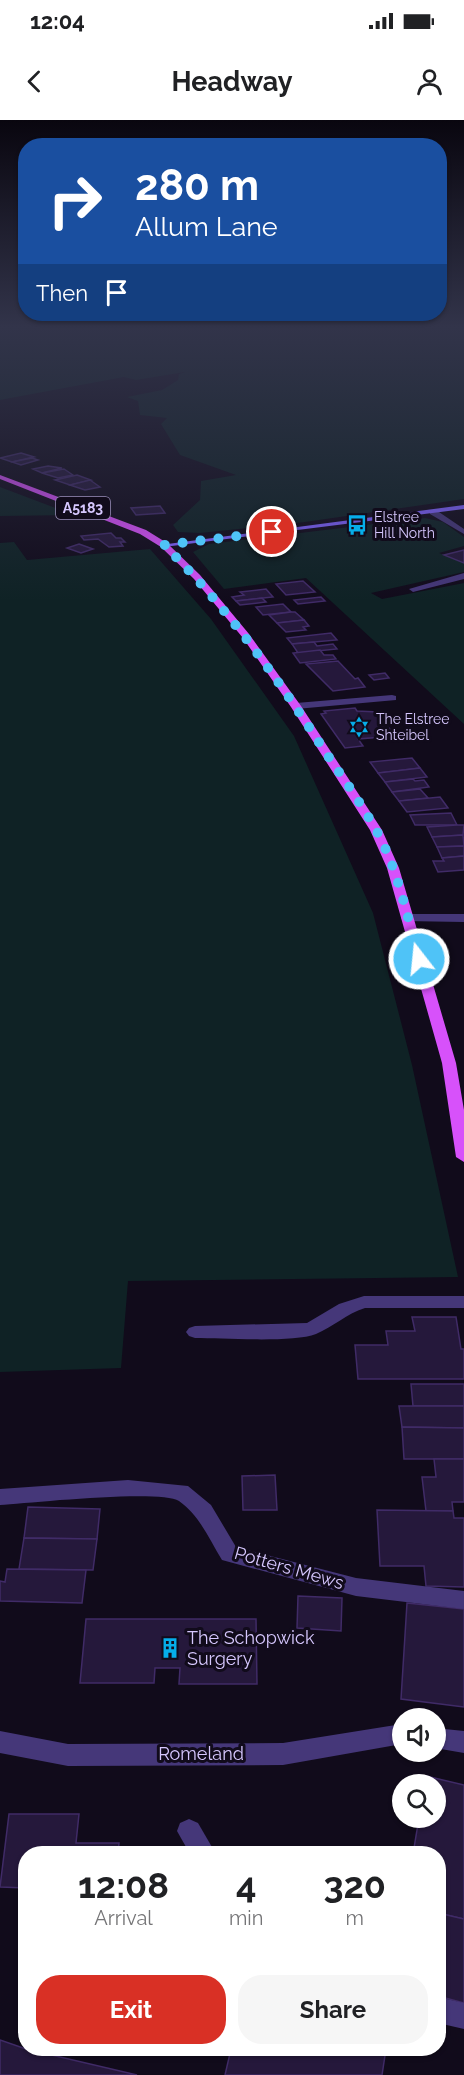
<!DOCTYPE html>
<html lang="en">
<head>
<meta charset="utf-8">
<style>
	:root { --surface:#fff; --page:#f6f6f6; --text:#202124; --muted:#757577; --accent:#d93025 }
	body { margin:0; font-family:Raleway,sans-serif; background:var(--page); color:var(--text); height:100vh; display:flex; flex-direction:column; font-size:22px; white-space:nowrap }
	* { box-sizing:border-box; margin:0 }
	p { font-size:20px; color:var(--muted) }
	.icon { flex:none; width:33px; height:33px; fill:none; stroke:currentColor; stroke-width:2; stroke-linecap:round; stroke-linejoin:round }
	.map { position:relative; flex:1; overflow:hidden }
	.drawer { position:absolute; left:18px; top:1726px; width:428px; height:210px; display:flex; flex-direction:column; background:var(--surface); border-radius:24px; box-shadow:0 2px 4px #0004 }
	.drawer>* { flex:none }
	.top-card { position:absolute; left:18px; top:18px; width:429px; height:183px; border-radius:24px; box-shadow:0 2px 4px #0004; background:#1a4fa0; color:#fff; overflow:hidden }
	.buttons { position:absolute; left:392px; top:1588px; display:grid; gap:12px }
	.buttons a { display:grid; place-items:center; width:54px; height:54px; border-radius:50%; background:var(--surface); box-shadow:0 2px 4px #0004; font-size:30px }
	.pin { position:absolute; display:grid; place-items:center; width:51px; height:51px; color:#fff; margin:-26px; border:3px solid #fff; border-radius:50%; box-shadow:0 2px 6px #0007 }
	.me { position:absolute; width:66px; margin:-33px; rotate:344deg; stroke-linejoin:round; filter:drop-shadow(0 0 4px #0008) }
	.turn { display:flex; align-items:center; gap:21px; height:126px; padding:0 18px; font-size:27px }
	.turn .icon { width:78px; height:78px; stroke-width:2.5 }
	.turn b { display:block; font-size:42px; line-height:51px }
	.then { display:flex; align-items:center; height:57px; padding:0 18px; background:#0003; gap:12px; font-size:22px }
	.eta { display:flex; justify-content:space-evenly; align-items:center; height:102px; text-align:center }
	.eta b { font-size:36px; font-weight:700; line-height:42px }
	.action { display:flex; gap:12px; margin-top:auto; padding:12px 18px }
	.action a { flex:1; height:69px; border-radius:24px; background:var(--accent); color:#fff; font-size:24px; font-weight:700; line-height:69px; text-align:center }
	.action a+a { background:var(--page); color:var(--text) }
	.status { display:flex; justify-content:space-between; align-items:center; height:42px; padding:0 30px; background:var(--surface); direction:ltr }
	.status svg { height:16px; fill:currentColor }
	header { display:flex; justify-content:space-between; align-items:center; height:78px; padding:0 18px; background:var(--surface); font-size:27px; font-weight:700 }
	.map>svg:first-child { display:block }
</style>
</head>
<body>
<div class="status"><b>12:04</b><svg viewBox="0 0 49 12"><path d="M0 12V9h3v3zM5 12V6h3v6zM10 12V3h3v9zM15 12V0h3v12zM26 1h20v11H26zM47 4h2v5h-2z"/></svg></div>
<header><svg class="icon" aria-label="back" viewBox="0 0 24 24"><path d="M15 5l-7 7 7 7"/></svg>Headway<svg class="icon" aria-label="person" viewBox="0 0 24 24"><circle cx="12" cy="8" r="4"/><path d="M4 21q1-7 8-7t8 7"/></svg></header>
<div class="map">
<svg width="464" height="1955" viewBox="0 0 464 1955">
	<rect width="100%" height="100%" fill="#110b1b"/>
	<g fill="#0f2225">
		<polygon points="0,207 464,207 464,379 305,402 200,413 178,412 173,405 200,380 201,361 236,355 180,335 161,304 167,298 140,295 138,281 127,277 162,270 178,260 179,254 185,252 136,260 124,257 0,280"/>
		<polygon points="0,367 74,395 0,396"/>
		<polygon points="425,398 443,402 464,417 464,426 439,433 464,443 464,452 371,473 382,479 464,463 464,604 306,458 224,469 193,432 209,424"/>
		<polygon points="14,422 27,440 150,429 211,499 294,616 373,793 412,945 458,1157 128,1161 121,1248 0,1252 0,423"/>
	</g>
	<g fill="#25183b" stroke="#402b67" stroke-width="1.5">
		<polygon points="21,333 34,337 12,342 0,338"/>
		<polygon points="32,338 38,340 21,345 12,342"/>
		<polygon points="48,346 62,348 42,353 33,349"/>
		<polygon points="64,349 73,355 58,358 42,353"/>
		<polygon points="77,355 91,360 70,365 55,360"/>
		<polygon points="90,360 100,367 85,370 70,365"/>
		<polygon points="160,386 165,393 136,395 131,388"/>
		<polygon points="111,413 116,418 121,418 125,422 120,422 123,426 109,427 98,419 84,420 81,416"/>
		<polygon points="79,424 93,429 81,433 67,428"/>
		<polygon points="464,430 464,443 444,435"/>
		<polygon points="303,461 315,472 286,475 276,464"/>
		<polygon points="266,469 273,477 236,481 232,477 244,475 240,472"/>
		<polygon points="321,477 325,481 298,484 294,480"/>
		<polygon points="262,478 266,482 240,485 236,481"/>
		<polygon points="283,484 291,492 263,495 256,487"/>
		<polygon points="291,492 295,492 304,500 277,503 269,495"/>
		<polygon points="304,500 309,506 303,507 306,510 286,512 277,503"/>
		<polygon points="331,513 337,520 292,524 287,518"/>
		<polygon points="314,522 317,526 333,524 337,529 298,533 292,524"/>
		<polygon points="320,530 324,535 333,535 336,539 300,543 293,533"/>
		<polygon points="338,541 355,559 358,558 365,567 333,571 306,544"/>
		<polygon points="385,553 389,558 374,560 369,555"/>
		<polygon points="355,588 357,591 378,592 388,602 385,603 392,612 381,613 383,617 358,619 363,626 345,628 321,594 326,593 324,591"/>
		<polygon points="412,638 420,648 378,653 370,642"/>
		<polygon points="420,648 427,657 385,662 378,653"/>
		<polygon points="413,659 415,661 424,660 429,667 392,672 385,662"/>
		<polygon points="420,669 428,678 399,681 392,672"/>
		<polygon points="440,677 448,688 407,692 399,681"/>
		<polygon points="451,693 457,705 415,705 410,695"/>
		<polygon points="457,705 464,705 463,715 432,717 427,707"/>
		<polygon points="463,715 464,726 437,727 432,717"/>
		<polygon points="464,726 464,736 442,738 437,727"/>
		<polygon points="464,736 464,750 438,752 433,741 444,741 442,738"/>
		<polygon points="412,1197 456,1197 461,1229 464,1229 464,1259 358,1259 355,1225 388,1225 386,1211 415,1211"/>
		<polygon points="411,1264 464,1264 464,1286 413,1286"/>
		<polygon points="399,1286 464,1286 464,1308 402,1307"/>
		<polygon points="402,1307 464,1308 464,1339 404,1339"/>
		<polygon points="434,1339 464,1339 464,1382 452,1382 453,1391 426,1391 422,1357 436,1357"/>
		<polygon points="275,1355 277,1390 243,1390 242,1356"/>
		<polygon points="28,1387 100,1389 97,1419 24,1418"/>
		<polygon points="377,1390 453,1391 454,1398 464,1398 464,1467 426,1466 424,1446 380,1446"/>
		<polygon points="24,1418 97,1419 93,1450 19,1449"/>
		<polygon points="7,1449 86,1450 82,1483 0,1481 0,1461 5,1462"/>
		<polygon points="298,1476 342,1478 341,1511 297,1508"/>
		<polygon points="407,1483 464,1489 464,1587 401,1579"/>
		<polygon points="86,1499 256,1499 257,1564 179,1564 180,1548 155,1548 154,1563 80,1563"/>
		<polygon points="426,1656 464,1665 464,1799 438,1793 438,1734 413,1734 419,1698 435,1698 435,1665 425,1665"/>
		<polygon points="9,1694 79,1694 76,1723 119,1723 118,1734 26,1734 26,1768 0,1767"/>
		<polygon points="438,1793 464,1799 464,1883 438,1876"/>
		<polygon points="0,1920 26,1929 137,1955 0,1955"/>
		<polygon points="231,1929 386,1929 382,1955 225,1955"/>
	</g>
	<g fill="none" stroke-linecap="round" stroke-linejoin="round">
		<g fill="#453779" fill-rule="evenodd">
			<polygon points="430,390 436,390 464,409 464,414 430,394"/>
			<polygon points="464,453 464,459 413,472 409,469"/>
			<polygon points="392,575 396,576 396,580 296,589 291,586 296,583"/>
			<path d="M364 1176H464V1188H365C346 1194 333 1207 316 1214 293 1223 223 1218 195 1218L189 1216 186 1212 189 1208 195 1206 307 1203 339 1184Z"/>
			<path d="M128 1360 188 1366 211 1385 236 1427 356 1458 464 1471V1489L356 1476 222 1440C209 1419 200 1396 179 1381 160 1369 30 1383 0 1385V1369Z"/>
			<polygon points="189,1699 198,1703 216,1734 190,1734 177,1711 180,1703"/>
			<polygon points="438,1877 464,1883 464,1909 438,1903"/>
		</g>
		<g fill="#453779" fill-rule="evenodd">
			<polygon points="407,794 464,794 464,802 403,801 401,798"/>
			<polygon points="402,1604 402,1624 283,1645 68,1646 0,1633 0,1611 68,1624 283,1623"/>
			<polygon points="435,1608 464,1611 464,1633 435,1628"/>
		</g>
		<polygon fill="#7e61fb" fill-rule="evenodd" points="464,385 464,389 164,427 160,425"/>
		<polygon fill="#d751fa" fill-rule="evenodd" points="0,355 146,410 167,423 200,455 249,514 301,586 382,710 399,748 456,943 464,990 464,1042 456,1037 442,943 387,748 370,710 291,587 243,518 194,459 161,427 140,414 0,359"/>
	</g>
	<linearGradient id="sky" x2="0" y2="1"><stop stop-color="#09060f"/><stop offset="0.43" stop-color="#32344a"/><stop offset="1" stop-color="#32344a" stop-opacity="0"/></linearGradient>
	<rect width="464" height="481" fill="url(#sky)"/>
	<g fill="none" stroke-linecap="round" stroke-linejoin="round">
		<path stroke="#4fc3f7" stroke-width="10" stroke-dasharray="0 18" d="M272 412 164 425C227 487 278 559 326 633 343 658 361 683 376 710 398 749 407 796 419 839"/>
	</g>
	<defs>
		<g id="bus-bare" transform="scale(1.62)"><path d="M-5-6H5V4H4V6H2V4H-2V6H-4V4H-5ZM-3.5-4V0h7V-4ZM-3.5 1.2v1.5H-2V1.2ZM2 1.2v1.5H3.5V1.2Z" fill="#06aeea" stroke="#110b1b" stroke-width="2.5" paint-order="stroke"/></g>
		<g id="synagogue-bare" transform="scale(1.62)"><path d="M0-6.5L5.6 3.2H-5.6ZM0 6.5L5.6-3.2H-5.6Z" fill="#06aeea" stroke="#110b1b" stroke-width="2.5" paint-order="stroke"/></g>
		<g id="building-bare" transform="scale(1.62)"><path d="M-4-6H4V6H1V3H-1V6H-4ZM-2.5-4.3h1.7v1.8h-1.7ZM.8-4.3h1.7v1.8H.8ZM-2.5-1h1.7V.8h-1.7ZM.8-1h1.7V.8H.8Z" fill="#06aeea" stroke="#110b1b" stroke-width="2.5" paint-order="stroke"/></g>
	</defs>
	<g fill-rule="evenodd">
		<use href="#bus-bare" x="357" y="405"/>
		<use href="#synagogue-bare" x="359" y="607"/>
		<use href="#building-bare" x="170" y="1528"/>
	</g>
	<g text-anchor="middle" stroke-width="6" stroke-linejoin="round" paint-order="stroke">
		<rect fill="#110b1b" stroke="#9b8fba" stroke-width="1.5" x="56" y="377" width="54" height="22" rx="4.5"/>
		<g font-size="14" font-weight="bold" fill="#d6c7fe">
			<text x="83" y="393">A5183</text>
		</g>
		<g font-size="14" fill="#d6c7fe" stroke="#110b1b" text-anchor="start">
			<text x="374" y="402">Elstree<tspan x="374" dy="16">Hill North</tspan></text>
			<text x="376" y="604">The Elstree<tspan x="376" dy="16">Shteibel</tspan></text>
		</g>
		<g font-size="18" fill="#d6c7fe" stroke="#110b1b">
			<text transform="translate(289 1448) rotate(16)" y="6">Potters Mews</text>
			<text x="201" y="1640">Romeland</text>
		</g>
		<g font-size="18" fill="#d6c7fe" stroke="#110b1b" text-anchor="start">
			<text x="187" y="1524">The Schopwick<tspan x="187" dy="21">Surgery</tspan></text>
		</g>
	</g>
</svg>
<div class="buttons">
<a><svg class="icon" aria-label="sound" viewBox="0 0 24 24"><path d="M4 9h4l5-4v14l-5-4H4zM17 9q2 3 0 6"/></svg></a>
<a><svg class="icon" aria-label="search" viewBox="0 0 24 24"><circle cx="10" cy="10" r="6"/><path d="M15 15l6 6"/></svg></a>
</div>
<div class="pin" style="left:272px;top:412px;background:#d93025"><svg class="icon" aria-label="arrive" viewBox="0 0 24 24"><path d="M6 21V4h12l-3 4 3 4H6"/></svg></div>
<svg class="me" style="left:419px;top:839px" viewBox="-20 -20 40 40"><circle r="17" fill="#4fc3f7" stroke="#fff" stroke-width="3"/><path d="M0-11L8 9 0 5-8 9z" fill="#fff"/></svg>
<div class="top-card">
<div class="turn"><svg class="icon" aria-label="right" viewBox="0 0 24 24"><path d="M7 20v-9h11M14 6l5 5-5 5"/></svg><div><b>280 m</b>Allum Lane</div></div>
<div class="then">Then<svg class="icon" aria-label="arrive" viewBox="0 0 24 24"><path d="M6 21V4h12l-3 4 3 4H6"/></svg></div>
</div>
<section class="drawer">
<div class="eta">
<div><b>12:08</b><p>Arrival</p></div>
<div><b>4</b><p>min</p></div>
<div><b>320</b><p>m</p></div>
</div>
<div class="action"><a>Exit</a><a>Share</a></div>
</section>
</div>
</body>
</html>
